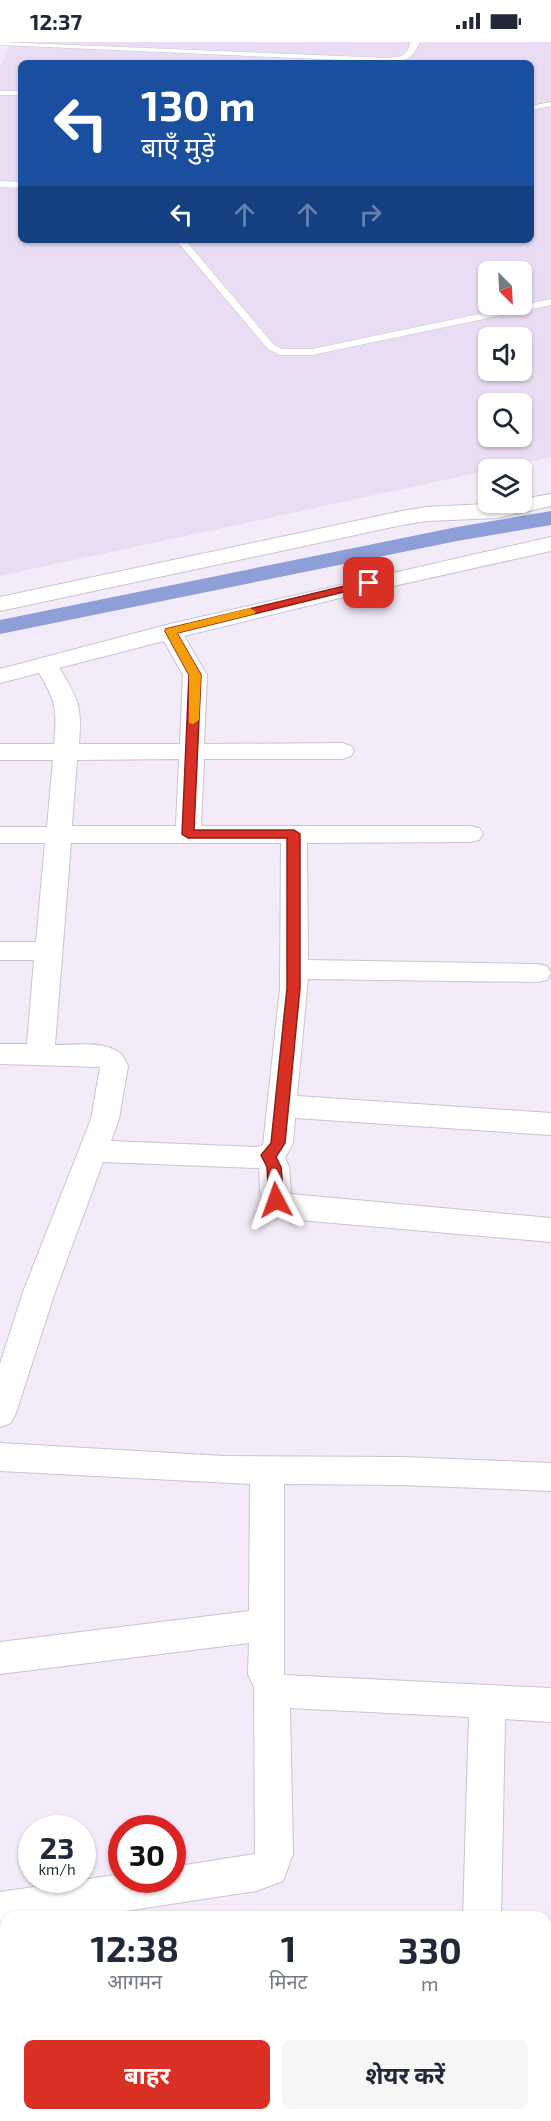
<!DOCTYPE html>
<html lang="hi">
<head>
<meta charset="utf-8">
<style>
	:root { --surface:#fff; --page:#f6f6f7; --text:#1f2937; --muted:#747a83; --accent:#d93025 }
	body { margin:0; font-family:"Exo 2","Noto Sans Devanagari",sans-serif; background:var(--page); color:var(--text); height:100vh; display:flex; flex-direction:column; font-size:22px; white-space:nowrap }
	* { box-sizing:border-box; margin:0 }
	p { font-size:20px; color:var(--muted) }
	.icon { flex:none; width:33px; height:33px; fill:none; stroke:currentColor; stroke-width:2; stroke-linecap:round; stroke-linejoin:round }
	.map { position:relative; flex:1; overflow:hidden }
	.details { position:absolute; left:0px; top:1869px; width:552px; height:210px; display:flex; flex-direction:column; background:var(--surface); border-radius:18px 18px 0 0; box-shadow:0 2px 4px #0004 }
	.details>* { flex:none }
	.hud { position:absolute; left:18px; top:18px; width:516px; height:183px; border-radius:9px; box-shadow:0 2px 4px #0004; background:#1a4fa0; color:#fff; overflow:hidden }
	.needle { width:39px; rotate:156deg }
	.buttons { position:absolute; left:478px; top:219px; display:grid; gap:12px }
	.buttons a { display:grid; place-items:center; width:54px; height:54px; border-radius:9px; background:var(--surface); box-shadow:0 2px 4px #0004; font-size:30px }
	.speed { position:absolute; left:18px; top:1773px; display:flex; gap:12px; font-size:30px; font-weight:700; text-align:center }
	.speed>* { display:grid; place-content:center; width:78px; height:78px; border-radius:50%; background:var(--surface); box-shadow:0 2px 4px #0004; line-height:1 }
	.speed small { font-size:15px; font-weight:400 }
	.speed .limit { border:9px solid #d22; background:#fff; color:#111 }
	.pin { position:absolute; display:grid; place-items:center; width:51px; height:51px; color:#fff; margin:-26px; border-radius:12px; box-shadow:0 3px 9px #0006 }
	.me { position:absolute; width:66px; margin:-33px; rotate:356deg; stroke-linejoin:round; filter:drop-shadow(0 0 4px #0008) }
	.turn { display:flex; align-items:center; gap:21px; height:126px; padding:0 24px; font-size:27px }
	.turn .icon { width:78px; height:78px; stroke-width:2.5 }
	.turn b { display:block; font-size:42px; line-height:51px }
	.lanes { display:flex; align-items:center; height:57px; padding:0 24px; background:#0003; justify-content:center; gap:30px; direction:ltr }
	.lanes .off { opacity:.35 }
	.eta { display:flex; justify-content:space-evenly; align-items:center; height:102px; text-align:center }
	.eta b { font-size:36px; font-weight:700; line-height:42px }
	.action { display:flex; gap:12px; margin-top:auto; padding:12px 24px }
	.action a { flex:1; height:69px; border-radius:9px; background:var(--accent); color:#fff; font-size:24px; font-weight:700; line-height:69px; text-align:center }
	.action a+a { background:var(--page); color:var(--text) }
	.status { display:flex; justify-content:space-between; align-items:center; height:42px; padding:0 30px; background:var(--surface); direction:ltr }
	.status svg { height:16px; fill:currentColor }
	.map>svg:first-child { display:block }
</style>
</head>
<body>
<div class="status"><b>12:37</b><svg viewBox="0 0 49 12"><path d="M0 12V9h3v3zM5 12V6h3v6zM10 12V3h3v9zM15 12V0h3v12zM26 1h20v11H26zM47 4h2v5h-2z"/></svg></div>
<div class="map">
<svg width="551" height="2079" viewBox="0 0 551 2079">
	<rect width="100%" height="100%" fill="#f4ebfa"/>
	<path fill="#eaddf3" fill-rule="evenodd" d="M11 0H551V415L0 534V25ZM21 21H531V198H21ZM489 230H522V262H489ZM489 296H522V328H489ZM489 362H522V394H489Z"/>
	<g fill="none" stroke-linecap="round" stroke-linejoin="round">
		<polygon fill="#8e9ed7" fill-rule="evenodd" points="551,469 551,483 457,499 0,592 0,578 457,485"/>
		<g stroke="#ccc3d1" stroke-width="1">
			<g id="lane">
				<path d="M0 0 388 16C401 15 407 14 411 0H419C414 17 405 19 388 20L0 3Z"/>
				<rect x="0" y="49" width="21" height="4"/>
				<polygon points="551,60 551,64 531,68 531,64"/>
				<polygon points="0,139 21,140 21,146 0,145"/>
				<polygon points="176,198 185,198 274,303 282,307 312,307 551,257 551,263 312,313 280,313 268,307"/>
			</g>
		</g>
		<g stroke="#ccc3d1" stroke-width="2">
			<g id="street">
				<polygon points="551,452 551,464 497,476 427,479 402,483 0,569 0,555 402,469 427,465 522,460 522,457"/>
				<path d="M551 495V509L344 555 184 594 207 633 204 702 342 701 351 704 354 709 351 714 342 717H204L201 784H470L479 786 483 792 479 798 470 800 307 801 308 918 537 922 547 924 551 931 547 938 537 940 308 937 297 1054 551 1071V1093L295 1076 293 1101 285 1116 289 1125 291 1152 551 1176V1200L288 1177C257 1167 261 1155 259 1126L103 1120 55 1250 16 1371 11 1381 0 1385V1322L23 1250 91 1077 100 1025 0 1022V1002H27L34 918H0V900H36L45 801H0V785H47L53 718H0V702H54C57 668 57 661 39 631L0 641V627L170 582ZM164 599 183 633 180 702H79C82 664 79 658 59 626ZM179 717 176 784H72L77 718ZM71 801H281L280 946 263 1103 256 1105 111 1099 119 1077 128 1024C126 1020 124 1015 121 1012 106 998 73 1003 55 1003Z"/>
				<polygon points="0,1401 224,1414 402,1415 551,1421 551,1449 402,1443 284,1442 284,1633 551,1646 551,1680 505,1677 501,1875 463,1875 469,1675 290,1666 293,1812 283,1839 256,1849 86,1875 6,1875 6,1887 0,1888 0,1850 122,1832 122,1838 172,1838 172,1825 255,1812 254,1645 248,1632 249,1601 0,1632 0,1600 249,1569 250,1442 0,1429"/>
				<rect x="458" y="2073" width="40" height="6"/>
			</g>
		</g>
		<use href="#lane" fill="#fff" fill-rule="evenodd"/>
		<use href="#street" fill="#fff" fill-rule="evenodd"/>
	</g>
	<polygon fill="#d93025" stroke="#8d1f18" stroke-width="1.5" points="369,538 374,541 372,543 177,591 201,633 194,788 294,788 300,792 300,946 285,1101 276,1115 281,1125 284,1158 282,1162 271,1162 269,1158 267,1125 261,1113 271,1101 287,946 287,796 188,796 182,792 189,633 165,589 166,587"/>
	<polygon fill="#f59e0b" points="250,566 256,570 254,572 177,591 201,633 199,678 193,682 189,681 189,633 165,589 166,587"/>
</svg>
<div class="buttons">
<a><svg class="needle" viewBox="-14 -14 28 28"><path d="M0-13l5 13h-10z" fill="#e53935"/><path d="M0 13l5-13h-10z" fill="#747a83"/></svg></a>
<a><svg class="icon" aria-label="sound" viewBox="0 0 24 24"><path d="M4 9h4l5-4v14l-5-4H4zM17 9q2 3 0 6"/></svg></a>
<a><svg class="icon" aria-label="search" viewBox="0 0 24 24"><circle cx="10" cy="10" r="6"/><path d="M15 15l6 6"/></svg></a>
<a><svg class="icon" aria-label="layers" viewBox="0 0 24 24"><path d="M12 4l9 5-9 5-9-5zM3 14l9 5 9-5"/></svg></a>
</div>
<div class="speed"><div>23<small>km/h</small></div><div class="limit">30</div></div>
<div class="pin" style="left:369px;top:541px;background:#d93025"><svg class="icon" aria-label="arrive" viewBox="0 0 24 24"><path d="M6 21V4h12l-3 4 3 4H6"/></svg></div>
<svg class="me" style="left:276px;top:1158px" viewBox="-20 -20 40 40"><path d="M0-17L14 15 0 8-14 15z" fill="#d93025" stroke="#fff" stroke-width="4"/></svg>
<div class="hud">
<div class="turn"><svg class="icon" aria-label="left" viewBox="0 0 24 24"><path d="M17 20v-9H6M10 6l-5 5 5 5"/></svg><div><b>130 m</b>बाएँ मुड़ें</div></div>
<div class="lanes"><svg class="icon" aria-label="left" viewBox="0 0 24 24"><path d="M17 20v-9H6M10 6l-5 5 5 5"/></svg><svg class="icon off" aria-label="ahead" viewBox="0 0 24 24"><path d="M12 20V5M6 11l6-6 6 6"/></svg><svg class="icon off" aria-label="ahead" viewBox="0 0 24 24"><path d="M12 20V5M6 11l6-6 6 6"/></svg><svg class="icon off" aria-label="right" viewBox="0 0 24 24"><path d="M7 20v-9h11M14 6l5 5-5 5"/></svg></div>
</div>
<section class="details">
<div class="eta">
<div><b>12:38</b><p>आगमन</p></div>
<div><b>1</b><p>मिनट</p></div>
<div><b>330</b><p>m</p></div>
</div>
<div class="action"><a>बाहर</a><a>शेयर करें</a></div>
</section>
</div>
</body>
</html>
